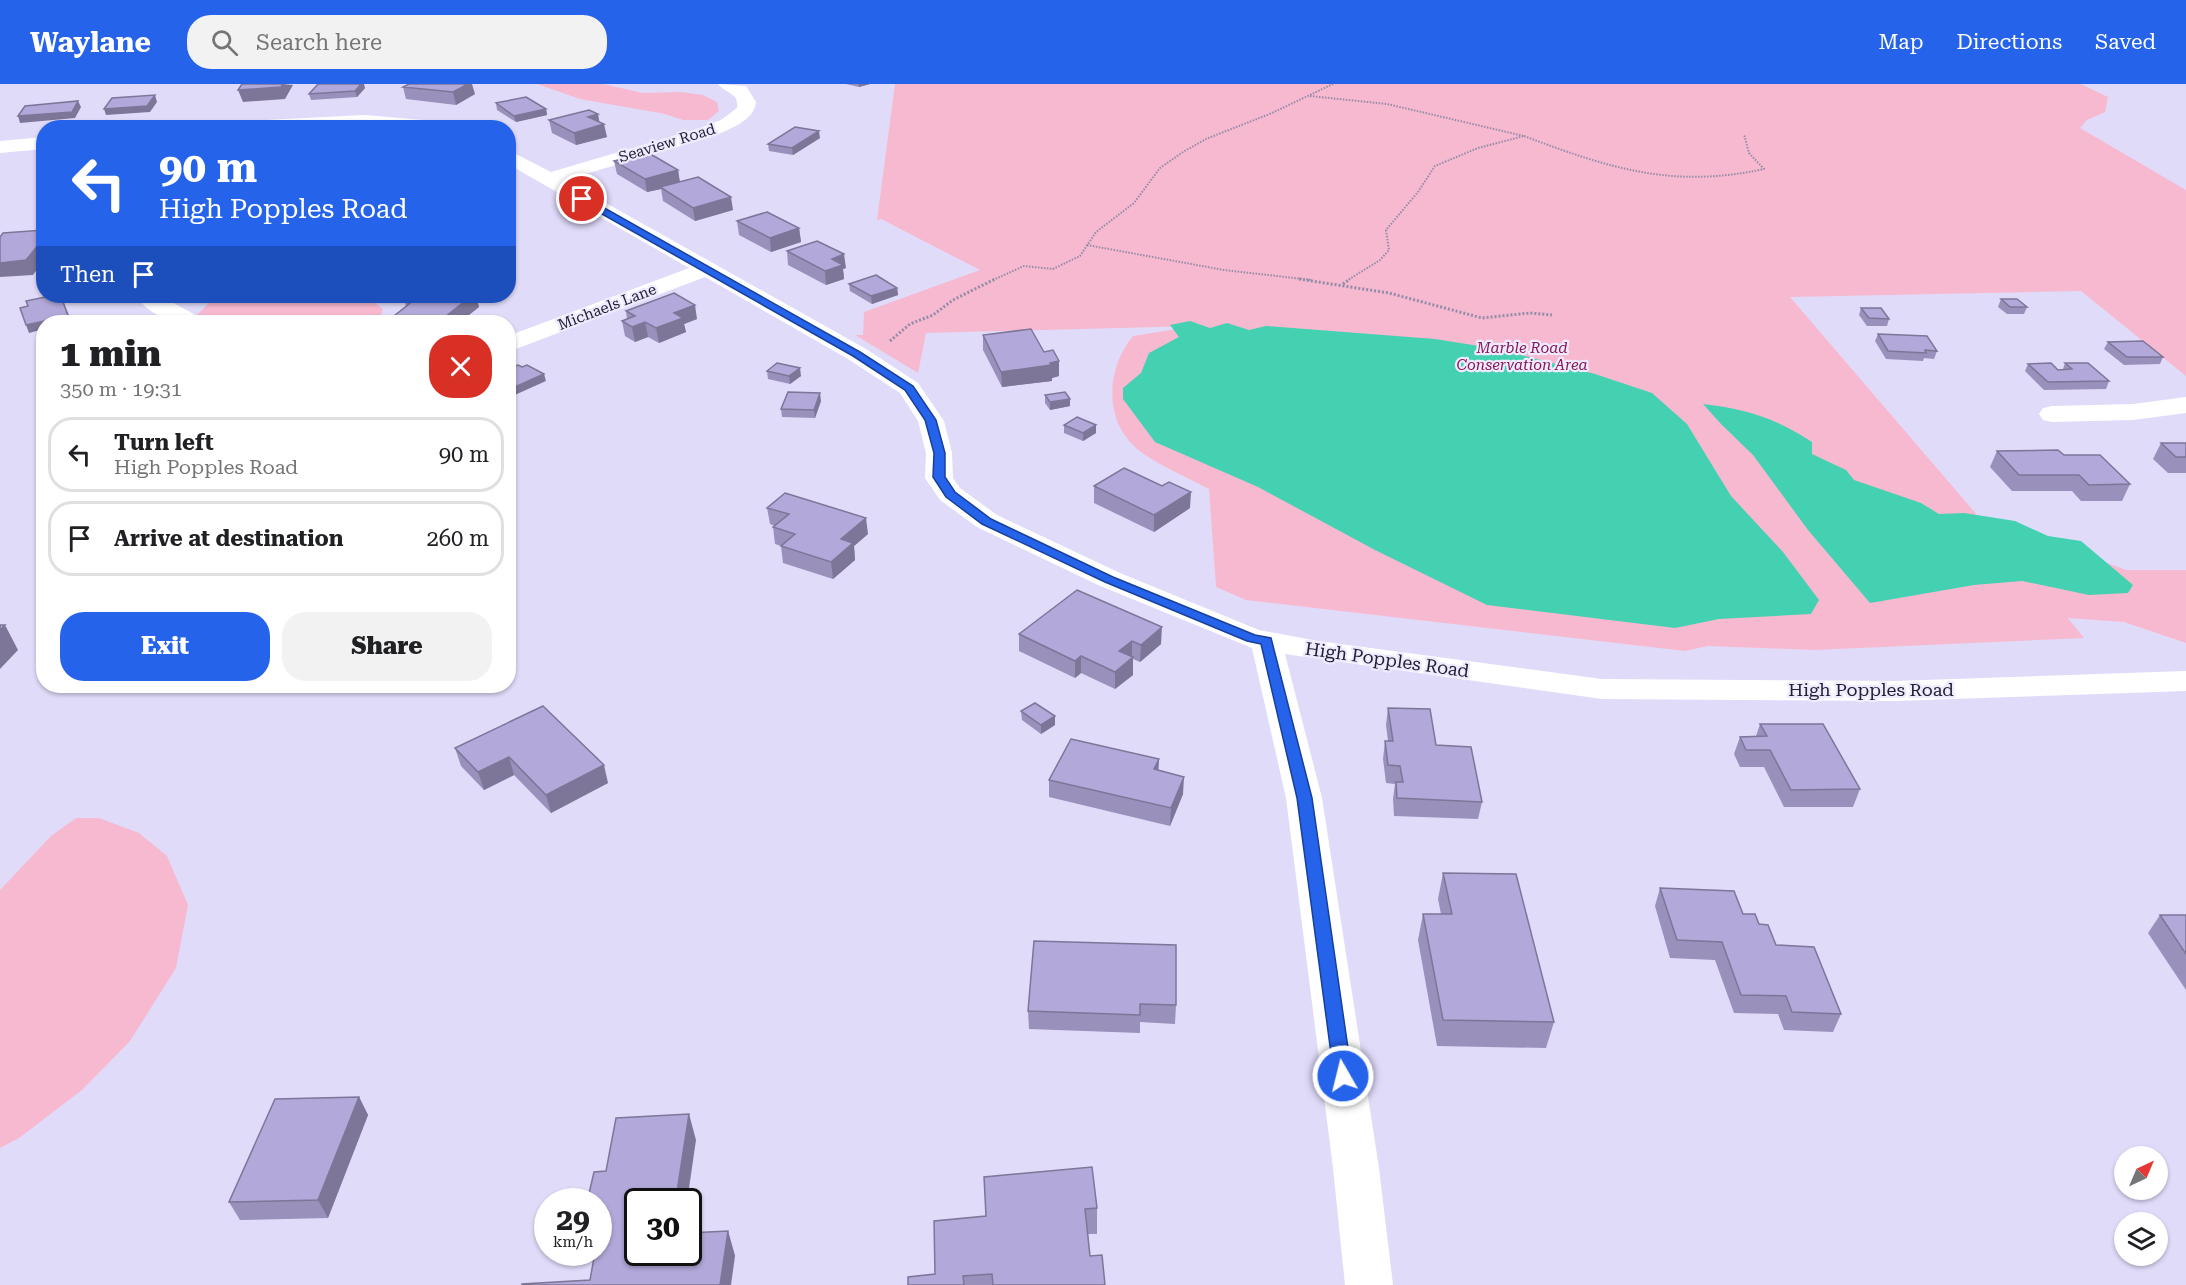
<!DOCTYPE html>
<html lang="en">
<head>
<meta charset="utf-8">
<style>
	:root { --surface:#fff; --page:#f2f2f2; --text:#202124; --muted:#757577; --line:#e0e0e0; --accent:#2563eb }
	body { margin:0; font-family:"Roboto Serif",serif; background:var(--page); color:var(--text); height:100vh; display:flex; flex-direction:column; font-size:22px; white-space:nowrap }
	* { box-sizing:border-box; margin:0 }
	p { font-size:20px; color:var(--muted) }
	.icon { flex:none; width:33px; height:33px; fill:none; stroke:currentColor; stroke-width:2; stroke-linecap:round; stroke-linejoin:round }
	.map { position:relative; flex:1; overflow:hidden }
	.panel { position:absolute; left:36px; top:231px; width:480px; height:378px; display:flex; flex-direction:column; background:var(--surface); border-radius:24px; box-shadow:0 2px 4px #0004 }
	.panel>* { flex:none }
	.top-card { position:absolute; left:36px; top:36px; width:480px; height:183px; border-radius:24px; box-shadow:0 2px 4px #0004; background:#2563eb; color:#fff; overflow:hidden }
	.needle { width:39px; rotate:44deg }
	.fabs { position:absolute; left:2114px; top:1062px; display:grid; gap:12px }
	.fabs a { display:grid; place-items:center; width:54px; height:54px; border-radius:50%; background:var(--surface); box-shadow:0 2px 4px #0004; font-size:30px }
	.speed { position:absolute; left:534px; top:1104px; display:flex; gap:12px; font-size:30px; font-weight:700; text-align:center }
	.speed>* { display:grid; place-content:center; width:78px; height:78px; border-radius:50%; background:var(--surface); box-shadow:0 2px 4px #0004; line-height:1 }
	.speed small { font-size:15px; font-weight:400 }
	.speed .limit { border:3px solid #111; border-radius:9px; background:#fff; color:#111 }
	.pin { position:absolute; display:grid; place-items:center; width:51px; height:51px; color:#fff; margin:-26px; border:3px solid #fff; border-radius:50%; box-shadow:0 2px 6px #0007 }
	.me { position:absolute; width:66px; margin:-33px; rotate:352deg; stroke-linejoin:round; filter:drop-shadow(0 0 4px #0008) }
	.turn { display:flex; align-items:center; gap:21px; height:126px; padding:0 24px; font-size:27px }
	.turn .icon { width:78px; height:78px; stroke-width:2.5 }
	.turn b { display:block; font-size:42px; line-height:51px }
	.then { display:flex; align-items:center; height:57px; padding:0 24px; background:#0003; gap:12px; font-size:22px }
	.round { display:grid; place-items:center; flex:none; width:63px; height:63px; border-radius:24px; background:var(--page) }
	.head { display:flex; align-items:center; justify-content:space-between; height:102px; padding:0 24px }
	h1 { font-size:36px; font-weight:800; line-height:45px }
	.button { display:flex; gap:12px; margin-top:auto; padding:12px 24px }
	.button a { flex:1; height:69px; border-radius:24px; background:var(--accent); color:#fff; font-size:24px; font-weight:800; line-height:69px; text-align:center }
	.button a+a { background:var(--page); color:var(--text) }
	ul { padding:0; list-style:none }
	li { display:flex; align-items:center; gap:18px; height:75px; margin:0 12px 9px; padding:0 12px; border:3px solid var(--line); border-radius:24px }
	li div { flex:1 }
	li b { display:block; font-size:22px }
	li em { font-style:normal }
	header { display:flex; align-items:center; gap:36px; box-sizing:border-box; height:84px; padding:0 30px; background:var(--accent); color:#fff }
	header strong { font-size:28px }
	nav { display:flex; gap:33px; margin-inline-start:auto; font-size:21px }
	.search { width:420px; height:54px; background:var(--page); display:flex; align-items:center; gap:15px; box-sizing:border-box; padding:0 21px; border-radius:24px; color:var(--muted); font-size:22px }
	.map>svg:first-child { display:block }
</style>
</head>
<body>
<header>
<strong>Waylane</strong>
<div class="search"><svg class="icon" aria-label="search" viewBox="0 0 24 24"><circle cx="10" cy="10" r="6"/><path d="M15 15l6 6"/></svg>Search here</div>
<nav><a>Map</a><a>Directions</a><a>Saved</a></nav>
</header>
<div class="map">
<svg width="2186" height="1201" viewBox="0 0 2186 1201">
	<rect width="100%" height="100%" fill="#e1dbfa"/>
	<g fill="#f7b9d0">
		<polygon points="537,0 603,0 643,9 681,8 703,11 717,18 719,27 708,36 683,36 665,30 580,15"/>
		<path d="M895 0H2081L2108 13 2105 28 2087 36 2080 44 2186 106V292L2081 207 1790 213 1996 453 2055 460 2126 486H2186V559L2124 538 2068 534 2084 554 1815 566 1708 562 1685 567 1246 516 1216 503 1209 405C1189 394 1151 378 1135 363 1103 334 1107 283 1133 252L1196 242 926 249 918 289 855 251H863L864 228 980 186 881 135 877 136Z"/>
		<polygon points="226,212 365,212 383,225 380,234 371,238 213,238 197,231 209,219"/>
		<polygon points="76,734 99,734 139,749 167,772 188,821 176,884 130,957 82,1006 19,1054 0,1064 0,806 51,752"/>
	</g>
	<g fill="#43d1b1">
		<polygon points="1190,237 1210,244 1227,239 1249,246 1266,242 1435,255 1498,265 1595,290 1652,309 1687,340 1731,412 1783,468 1819,516 1811,530 1719,535 1675,544 1487,521 1375,466 1258,403 1155,358 1123,315 1123,304 1141,289 1149,269 1179,253 1170,241"/>
		<path d="M1703 320C1747 325 1775 334 1812 358V370L1846 386 1854 396 1921 419 1939 430 1964 429 2015 437 2048 452 2081 457 2133 501 2128 509 2089 511 2022 497 1974 501 1870 519 1808 446 1753 371 1721 340Z"/>
	</g>
	<g fill="none" stroke-linecap="round" stroke-linejoin="round">
		<g stroke="#928ca6" stroke-width="2" stroke-dasharray="1.5 1.5" stroke-linecap="butt">
			<polyline points="1310,12 1387,20 1524,52 1478,64 1435,82 1418,108 1386,146 1389,166 1380,176 1348,196"/>
			<path d="M1524 52C1609 84 1672 105 1764 85L1749 69 1744 50"/>
			<polyline points="1087,161 1224,186 1312,196"/>
			<polyline points="993,196 1024,182 1053,185 1080,172 1096,148 1134,119 1160,84 1183,68 1206,55 1272,29 1333,0"/>
		</g>
		<g stroke="#928ca6" stroke-width="3" stroke-dasharray="2 2" stroke-linecap="butt">
			<polyline points="1299,195 1389,209 1482,234 1530,229 1552,231"/>
			<polyline points="1343,200 1350,195"/>
			<polyline points="890,257 910,240 933,231 953,216 995,195"/>
		</g>
		<g fill="#fff" fill-rule="evenodd">
			<path d="M718 0 746 2 756 18C754 38 727 46 711 53L565 96 866 265 918 299 944 337 952 369 953 394 960 404 997 431 1120 489 1259 546 1318 557 1602 595 1895 597 2186 587V607L1895 617 1602 615 1285 570 1322 714 1379 1084 1393 1201H1345L1333 1084 1286 714 1252 564 1098 501 977 443 940 416 925 394 926 369 918 337 900 309 848 275 705 193 508 268V252L689 184 508 80V66L551 88 697 45 721 36 737 24C739 8 726 10 718 0Z"/>
			<polygon points="365,31 447,38 456,44 215,44 224,38"/>
			<polygon points="44,53 44,65 0,69 0,57"/>
			<path d="M136 212H161L199 233 203 238C178 241 151 234 136 212Z"/>
			<polygon points="2186,313 2186,329 2133,336 2052,338 2043,336 2039,330 2043,324 2052,322 2133,320"/>
		</g>
	</g>
	<g fill="#9990bb">
		<polygon points="846,0 870,0 859,3"/>
		<polygon points="403,3 475,10 456,21 406,15"/>
		<polygon points="365,4 357,13 311,16 309,10"/>
		<polygon points="496,19 546,25 547,31 516,38 497,26"/>
		<polygon points="549,36 600,38 607,53 576,61 552,49"/>
		<polygon points="820,54 793,71 769,67 768,60"/>
		<polygon points="614,77 678,86 680,98 733,126 695,137 663,117 661,105 647,108 617,90"/>
		<polygon points="737,137 799,144 801,158 771,168 739,151"/>
		<polygon points="787,167 846,184 843,185 844,195 826,201 788,181"/>
		<polygon points="849,200 897,204 898,211 872,220 850,207"/>
		<polygon points="409,212 476,212 479,223 460,238 396,238 394,232 406,222 404,215"/>
		<polygon points="2001,215 2027,223 2024,230 2007,230 1998,223"/>
		<polygon points="1861,224 1889,235 1887,242 1867,242 1859,231"/>
		<polygon points="626,227 697,235 684,240 686,248 659,259 648,253 635,258 625,252 622,237 627,235"/>
		<polygon points="1878,250 1937,267 1934,275 1924,274 1923,277 1886,275 1875,257"/>
		<polygon points="983,251 1059,292 1052,294 1052,297 1002,303 983,266"/>
		<polygon points="2108,258 2163,273 2160,280 2124,281 2104,265"/>
		<polygon points="2065,279 2109,297 2106,305 2044,306 2025,287 2028,280 2058,286 2063,285"/>
		<polygon points="767,287 801,292 790,300 768,295"/>
		<polygon points="1045,311 1070,322 1050,326 1045,319"/>
		<polygon points="821,317 815,334 782,333 781,325"/>
		<polygon points="1064,341 1096,349 1083,357 1064,349"/>
		<polygon points="2161,359 2186,359 2186,389 2168,389 2153,375"/>
		<polygon points="1997,367 2064,371 2130,400 2122,417 2081,417 2072,407 2012,407 1990,383"/>
		<polygon points="1094,402 1190,424 1154,448 1094,419"/>
		<polygon points="767,424 868,450 854,462 855,476 833,495 783,479 781,462 775,460 773,443 775,442 770,440"/>
		<polygon points="1077,506 1161,560 1140,578 1133,575 1133,591 1115,605 1081,589 1075,594 1019,567 1019,550"/>
		<polygon points="543,622 608,699 551,729 514,691 484,706 461,682 455,664"/>
		<polygon points="1388,624 1436,661 1482,718 1478,735 1394,732 1393,715 1395,700 1386,699 1383,675 1385,657 1388,657 1386,641"/>
		<polygon points="1021,627 1055,632 1055,641 1041,650 1022,636"/>
		<polygon points="1760,640 1860,705 1853,723 1784,723 1764,683 1740,683 1734,670 1740,653 1756,652"/>
		<polygon points="1159,675 1158,687 1183,710 1170,742 1049,713 1049,696"/>
		<polygon points="1443,789 1554,938 1546,964 1437,962 1418,856 1423,830 1441,830 1438,815"/>
		<polygon points="1660,804 1743,830 1759,840 1776,861 1841,930 1833,948 1784,946 1778,930 1734,929 1715,876 1670,874 1655,822"/>
		<polygon points="2160,831 2186,831 2186,906 2148,849"/>
		<polygon points="1034,857 1176,921 1175,940 1140,938 1140,949 1029,945 1028,927"/>
		<polygon points="359,1013 368,1031 328,1134 240,1136 229,1118"/>
		<polygon points="696,1056 638,1118 688,1168 688,1129 692,1139 690,1149 728,1147 735,1172 590,1196 598,1168 598,1118 606,1087"/>
		<polygon points="1097,1124 1097,1150 1088,1150 1090,1172 1105,1201 908,1201 935,1190 986,1132"/>
	</g>
	<g fill="#7d7698">
		<polygon points="283,0 293,1 285,15 243,18 238,6"/>
		<polygon points="361,0 364,0 365,4 357,13 355,7"/>
		<polygon points="468,0 472,0 475,10 456,21 453,8"/>
		<polygon points="859,0 870,0 859,3"/>
		<polygon points="155,11 157,18 150,28 106,31 104,25"/>
		<polygon points="78,17 81,23 75,34 20,39 18,32"/>
		<polygon points="546,25 547,31 516,38 514,32"/>
		<polygon points="598,30 600,41 604,40 607,53 576,61 574,49 588,33"/>
		<polygon points="819,47 820,54 793,71 792,64"/>
		<polygon points="678,86 680,100 660,103 661,105 647,108 645,95"/>
		<polygon points="731,113 733,126 695,137 693,124"/>
		<polygon points="799,144 801,158 771,168 770,154"/>
		<polygon points="44,154 44,176 33,191 0,193 0,179"/>
		<polygon points="844,170 846,184 843,185 844,195 826,201 825,187 832,175"/>
		<polygon points="897,204 898,211 872,220 871,212"/>
		<polygon points="471,212 476,212 479,223 460,238 440,238 440,237"/>
		<polygon points="62,215 72,238 44,238 44,245 29,249 26,241"/>
		<polygon points="695,221 697,235 684,240 686,248 659,259 656,244 674,229"/>
		<polygon points="645,238 648,253 635,258 632,243"/>
		<polygon points="1059,277 1059,292 1052,294 1052,297 1002,303 1001,288"/>
		<polygon points="800,284 801,292 790,300 789,292"/>
		<polygon points="544,290 546,297 508,314 508,306"/>
		<polygon points="820,309 821,317 815,334 814,326"/>
		<polygon points="1070,315 1070,322 1050,326 1050,318"/>
		<polygon points="1096,341 1096,349 1083,357 1083,349"/>
		<polygon points="1191,408 1190,424 1154,448 1154,431"/>
		<polygon points="866,434 868,450 854,462 855,476 833,495 831,478 841,455"/>
		<polygon points="5,541 18,566 0,585 0,546"/>
		<polygon points="1162,543 1161,560 1140,578 1141,561"/>
		<polygon points="1132,557 1132,574 1119,567"/>
		<polygon points="1081,572 1081,589 1075,594 1075,577"/>
		<polygon points="1133,573 1133,591 1115,605 1115,588"/>
		<polygon points="1055,632 1055,641 1041,650 1041,641"/>
		<polygon points="509,673 514,691 484,706 478,688"/>
		<polygon points="1159,675 1158,692 1154,685"/>
		<polygon points="604,681 608,699 551,729 546,711"/>
		<polygon points="1184,693 1183,710 1170,742 1171,724"/>
		<polygon points="359,1013 368,1031 328,1134 318,1116"/>
		<polygon points="689,1030 696,1056 687,1118 677,1118 676,1114"/>
		<polygon points="688,1129 692,1139 688,1162"/>
		<polygon points="728,1147 735,1172 731,1201 720,1201"/>
	</g>
	<g fill="#b2a8d9" stroke="#7d7698" stroke-width="1.5">
		<polygon points="242,0 283,0 281,3 238,6"/>
		<polygon points="318,0 361,0 355,7 309,10"/>
		<polygon points="409,0 468,0 453,8 403,3"/>
		<polygon points="155,11 147,22 104,25 112,14"/>
		<polygon points="526,13 546,25 514,32 496,19"/>
		<polygon points="78,17 72,28 18,32 25,22"/>
		<polygon points="589,26 598,30 588,33 604,40 574,49 549,36"/>
		<polygon points="263,37 288,41 283,44 249,44"/>
		<polygon points="795,43 819,47 792,64 768,60"/>
		<polygon points="647,68 678,86 645,95 614,77"/>
		<polygon points="698,93 731,113 693,124 660,103"/>
		<polygon points="767,128 799,144 770,154 737,137"/>
		<polygon points="44,146 44,154 26,176 0,179 0,153 3,149"/>
		<polygon points="817,157 844,170 832,175 843,181 825,187 787,167"/>
		<polygon points="876,191 897,204 871,212 849,200"/>
		<polygon points="674,209 695,221 674,229 683,234 656,244 645,238 632,243 622,237 635,232 626,227"/>
		<polygon points="50,212 54,212 56,216 62,215 68,232 26,241 20,224 28,222 26,217"/>
		<polygon points="409,212 471,212 440,237 394,232 414,216 404,215"/>
		<polygon points="2001,215 2017,215 2027,223 2010,223"/>
		<polygon points="1861,224 1881,224 1889,235 1869,234"/>
		<polygon points="1031,245 1044,268 1053,266 1059,277 1050,279 1051,281 1001,288 983,251"/>
		<polygon points="1878,250 1927,252 1937,267 1925,266 1926,269 1888,267"/>
		<polygon points="2143,257 2163,273 2127,273 2108,258"/>
		<polygon points="777,279 800,284 789,292 767,287"/>
		<polygon points="2051,279 2058,286 2072,285 2065,279 2088,279 2109,297 2048,298 2028,280"/>
		<polygon points="518,281 522,283 527,281 544,290 508,306 508,285"/>
		<polygon points="788,308 820,309 814,326 781,325"/>
		<polygon points="1065,308 1070,315 1050,318 1045,311"/>
		<polygon points="1077,333 1096,341 1083,349 1064,341"/>
		<polygon points="2161,359 2186,359 2186,373 2176,373"/>
		<polygon points="2058,366 2064,371 2100,371 2130,400 2089,401 2079,391 2019,391 1997,367"/>
		<polygon points="1124,384 1162,402 1169,398 1191,408 1154,431 1094,402"/>
		<polygon points="785,409 866,434 841,455 853,459 831,478 781,462 795,450 773,443 789,430 767,424"/>
		<polygon points="1077,506 1162,543 1141,561 1132,557 1119,567 1133,573 1115,588 1081,572 1075,577 1019,550"/>
		<polygon points="0,541 5,541 0,546"/>
		<polygon points="1035,619 1055,632 1041,641 1021,627"/>
		<polygon points="543,622 604,681 546,711 509,673 478,688 455,664"/>
		<polygon points="1388,624 1430,625 1436,661 1471,663 1482,718 1397,714 1396,698 1403,698 1400,682 1388,681 1385,657 1393,657"/>
		<polygon points="1760,640 1823,640 1860,705 1791,706 1770,666 1746,666 1740,653 1767,652"/>
		<polygon points="1071,655 1159,675 1154,685 1184,693 1171,724 1049,696"/>
		<polygon points="1443,789 1516,790 1554,938 1443,936 1423,830 1452,830"/>
		<polygon points="1660,804 1734,807 1743,830 1755,830 1759,840 1768,841 1776,861 1814,863 1841,930 1792,928 1786,912 1741,911 1722,858 1677,856"/>
		<polygon points="2160,831 2186,831 2186,870"/>
		<polygon points="1034,857 1176,861 1176,921 1140,920 1140,931 1028,927"/>
		<polygon points="359,1013 318,1116 229,1118 275,1015"/>
		<polygon points="689,1030 676,1114 684,1114 684,1118 638,1118 638,1168 688,1168 688,1149 728,1147 720,1201 522,1201 522,1200 590,1196 595,1168 598,1168 598,1151 604,1124 598,1124 598,1118 587,1118 594,1088 606,1087 616,1034"/>
		<polygon points="1092,1083 1097,1124 1085,1125 1090,1172 1102,1171 1105,1201 993,1201 992,1190 963,1192 964,1201 908,1201 908,1193 935,1190 934,1137 986,1132 984,1093"/>
	</g>
	<polygon fill="#2563eb" stroke="#184099" stroke-width="1.5" points="579,113 585,113 860,268 913,302 936,336 945,369 945,393 955,408 991,435 1113,493 1255,551 1271,554 1312,714 1352,992 1350,997 1343,999 1337,997 1334,992 1297,714 1261,560 1247,557 1105,498 982,440 946,413 933,393 934,369 925,336 905,306 853,272 579,117"/>
	<g text-anchor="middle" stroke-width="4.5" stroke-linejoin="round" paint-order="stroke">
		<g font-size="15" fill="#231e31" stroke="#eeeaff">
			<text transform="translate(667 59) rotate(-17)" y="5">Seaview Road</text>
			<text transform="translate(607 223) rotate(-21)" y="5">Michaels Lane</text>
		</g>
		<g font-size="15" font-style="italic" fill="#8b1754" stroke="#eeeaff">
			<text x="1522" y="269">Marble Road<tspan x="1522" dy="17">Conservation Area</tspan></text>
		</g>
		<g font-size="18" fill="#231e31" stroke="#eeeaff">
			<text transform="translate(1387 576) rotate(8)" y="6">High Popples Road</text>
			<text x="1871" y="612">High Popples Road</text>
		</g>
	</g>
</svg>
<div class="fabs">
<a><svg class="needle" viewBox="-14 -14 28 28"><path d="M0-13l5 13h-10z" fill="#e53935"/><path d="M0 13l5-13h-10z" fill="#757577"/></svg></a>
<a><svg class="icon" aria-label="layers" viewBox="0 0 24 24"><path d="M12 4l9 5-9 5-9-5zM3 14l9 5 9-5"/></svg></a>
</div>
<div class="speed"><div>29<small>km/h</small></div><div class="limit">30</div></div>
<div class="pin" style="left:582px;top:115px;background:#d93025"><svg class="icon" aria-label="arrive" viewBox="0 0 24 24"><path d="M6 21V4h12l-3 4 3 4H6"/></svg></div>
<svg class="me" style="left:1343px;top:992px" viewBox="-20 -20 40 40"><circle r="17" fill="#2563eb" stroke="#fff" stroke-width="3"/><path d="M0-11L8 9 0 5-8 9z" fill="#fff"/></svg>
<div class="top-card">
<div class="turn"><svg class="icon" aria-label="left" viewBox="0 0 24 24"><path d="M17 20v-9H6M10 6l-5 5 5 5"/></svg><div><b>90 m</b>High Popples Road</div></div>
<div class="then">Then<svg class="icon" aria-label="arrive" viewBox="0 0 24 24"><path d="M6 21V4h12l-3 4 3 4H6"/></svg></div>
</div>
<section class="panel">
<div class="head"><div><h1>1 min</h1><p>350 m · 19:31</p></div><a class="round" style="background:#d93025;color:#fff"><svg class="icon" aria-label="close" viewBox="0 0 24 24"><path d="M6 6l12 12M18 6L6 18"/></svg></a></div>
<ul>
<li><svg class="icon" aria-label="left" viewBox="0 0 24 24"><path d="M17 20v-9H6M10 6l-5 5 5 5"/></svg><div><b>Turn left</b><p>High Popples Road</p></div><em>90 m</em></li>
<li><svg class="icon" aria-label="arrive" viewBox="0 0 24 24"><path d="M6 21V4h12l-3 4 3 4H6"/></svg><div><b>Arrive at destination</b></div><em>260 m</em></li>
</ul>
<div class="button"><a>Exit</a><a>Share</a></div>
</section>
</div>
</body>
</html>
